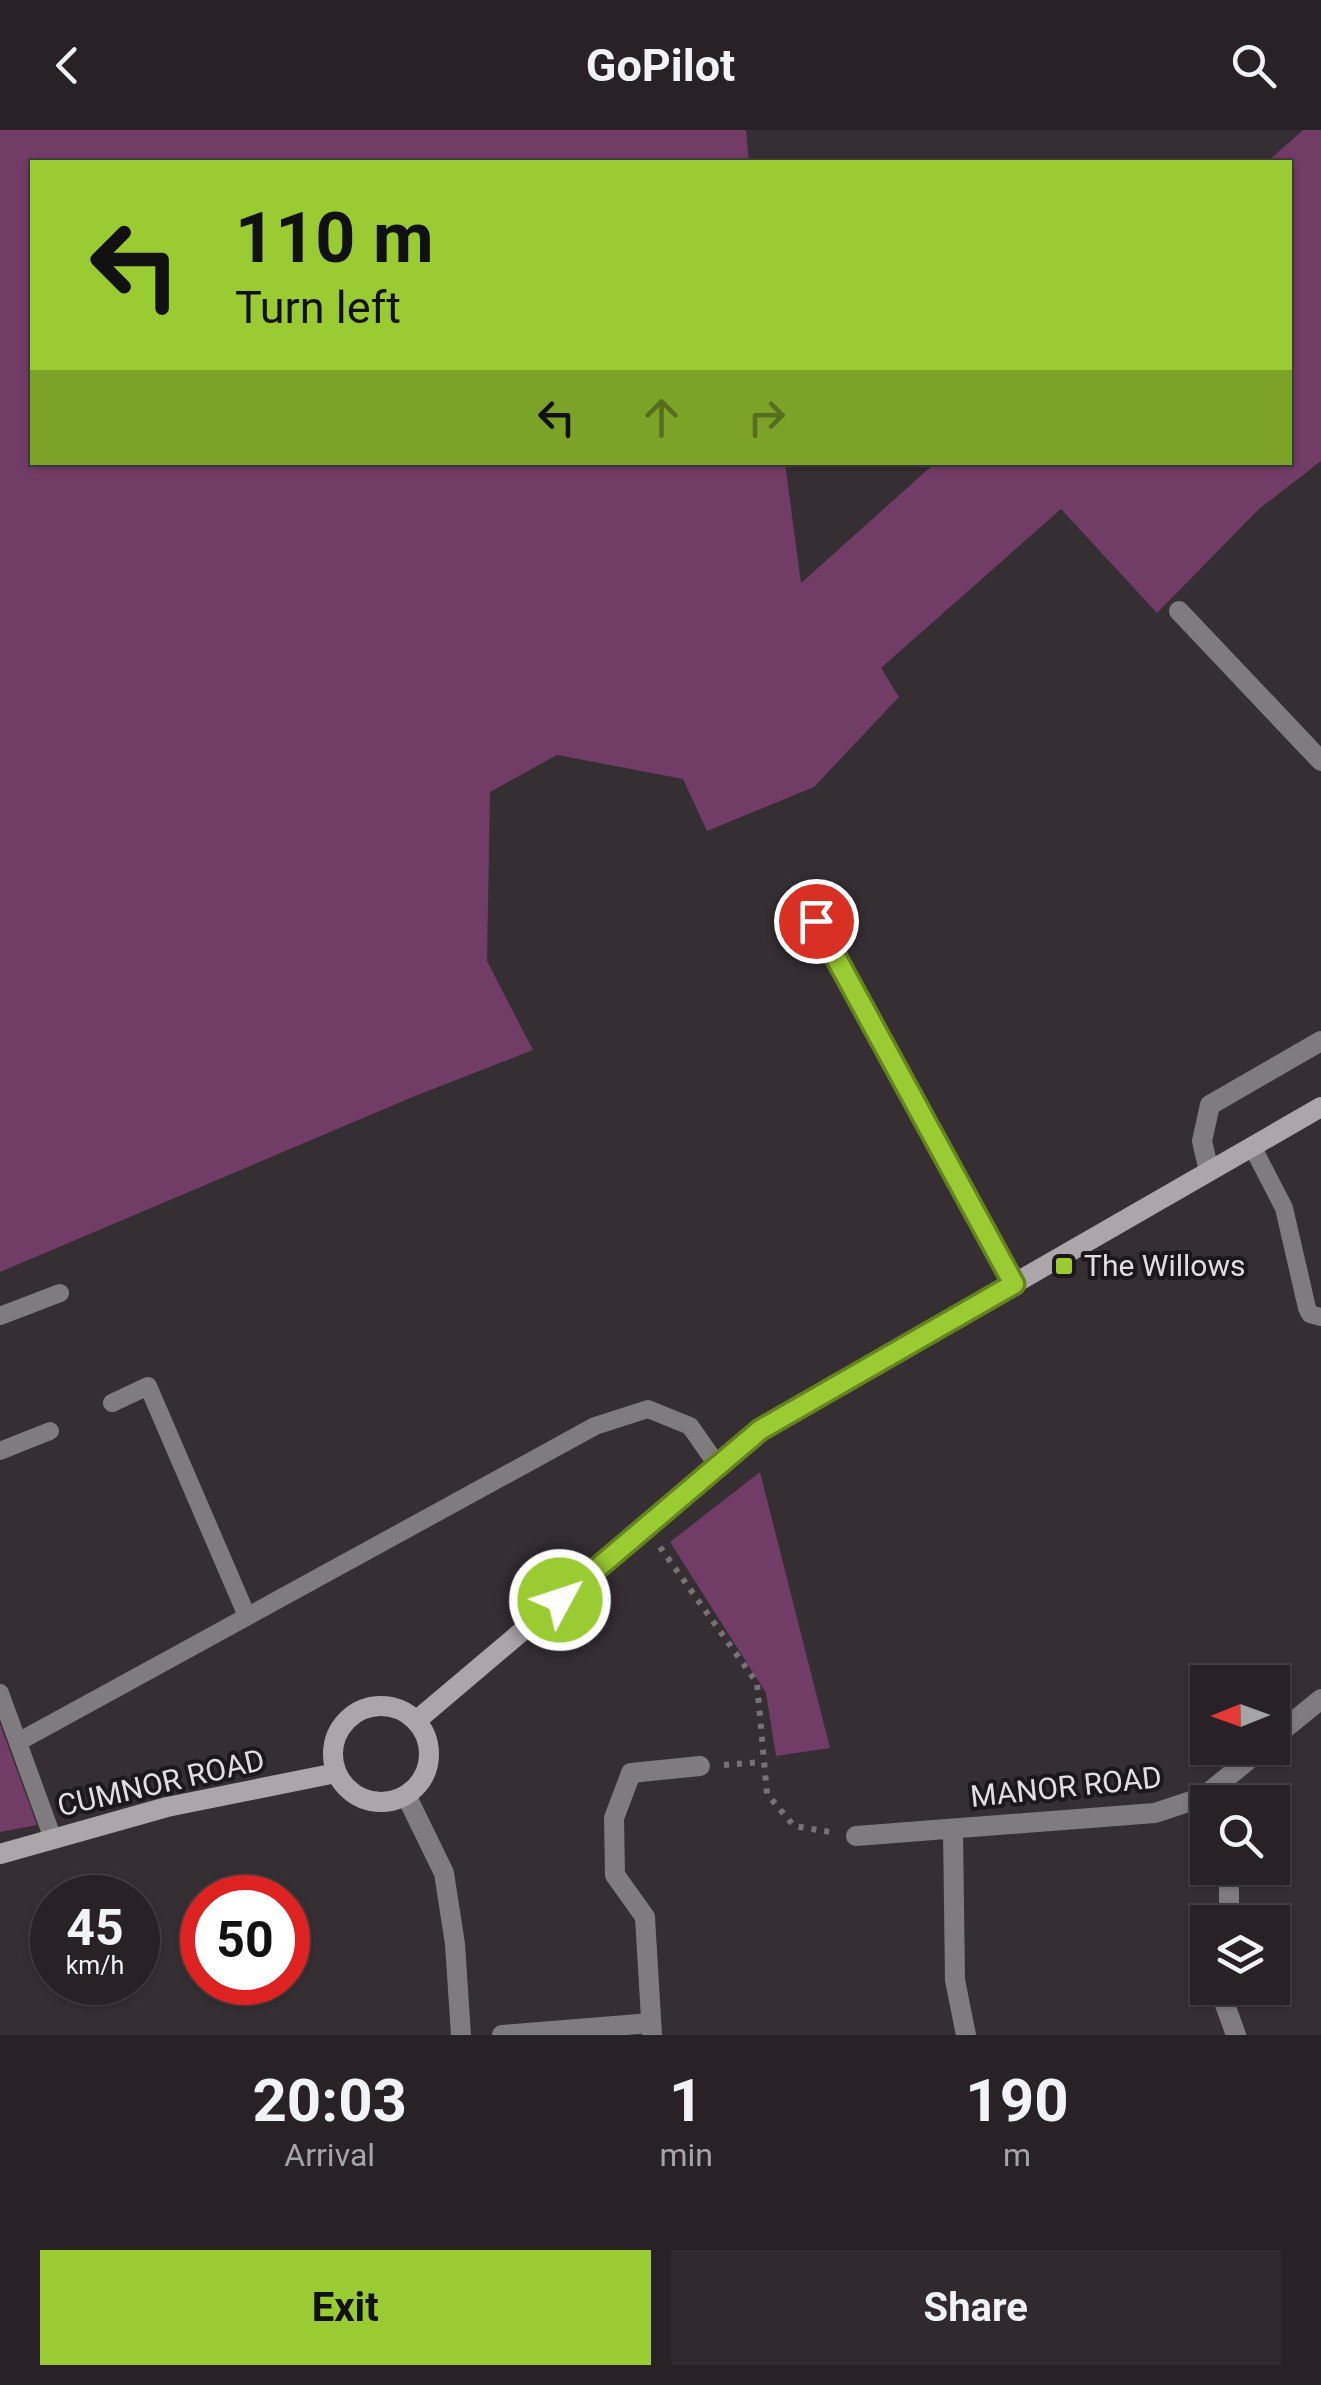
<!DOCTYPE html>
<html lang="en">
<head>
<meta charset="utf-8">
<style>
	:root { --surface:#282226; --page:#302a2e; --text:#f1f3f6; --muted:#a5a4a7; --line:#443f43; --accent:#9bcb32 }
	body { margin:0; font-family:Roboto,sans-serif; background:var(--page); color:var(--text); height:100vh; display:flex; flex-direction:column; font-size:38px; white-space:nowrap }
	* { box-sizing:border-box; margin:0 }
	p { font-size:32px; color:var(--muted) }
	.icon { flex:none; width:55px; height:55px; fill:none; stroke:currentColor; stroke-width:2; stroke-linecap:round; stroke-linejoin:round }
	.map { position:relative; height:1905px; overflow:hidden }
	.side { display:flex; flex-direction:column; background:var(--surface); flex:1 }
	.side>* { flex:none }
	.banner { position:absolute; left:30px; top:30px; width:1262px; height:305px; border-radius:0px; box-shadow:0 2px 8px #0004,0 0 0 2px var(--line); background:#9bcb32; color:#111; overflow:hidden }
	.needle { width:65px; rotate:269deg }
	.fabs { position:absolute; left:1190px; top:1535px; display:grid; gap:20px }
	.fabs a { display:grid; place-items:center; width:100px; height:100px; border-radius:0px; background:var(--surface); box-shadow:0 2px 8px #0004,0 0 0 2px var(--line); font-size:50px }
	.speed { position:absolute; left:30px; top:1745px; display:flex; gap:20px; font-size:50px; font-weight:700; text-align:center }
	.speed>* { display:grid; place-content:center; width:130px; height:130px; border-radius:50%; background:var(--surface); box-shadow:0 2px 8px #0004,0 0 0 2px var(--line); line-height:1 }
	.speed small { font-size:25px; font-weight:400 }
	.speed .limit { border:15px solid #d22; background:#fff; color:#111 }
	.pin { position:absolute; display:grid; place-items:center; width:85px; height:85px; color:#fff; margin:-42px; border:5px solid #fff; border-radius:50%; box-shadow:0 2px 10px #0007 }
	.me { position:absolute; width:110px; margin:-55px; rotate:50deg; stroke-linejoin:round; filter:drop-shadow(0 0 8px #0008) }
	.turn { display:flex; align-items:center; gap:35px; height:210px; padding:0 40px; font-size:45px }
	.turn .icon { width:130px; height:130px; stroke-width:2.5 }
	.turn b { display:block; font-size:70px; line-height:85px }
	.lanes { display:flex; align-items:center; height:95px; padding:0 40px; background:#0003; justify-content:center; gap:50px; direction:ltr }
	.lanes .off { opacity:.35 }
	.eta { display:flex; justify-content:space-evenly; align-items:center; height:170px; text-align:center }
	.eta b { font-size:60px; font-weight:700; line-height:70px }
	.button { display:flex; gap:20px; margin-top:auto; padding:20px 40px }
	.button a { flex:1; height:115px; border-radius:0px; background:var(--accent); color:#111; font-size:40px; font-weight:700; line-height:115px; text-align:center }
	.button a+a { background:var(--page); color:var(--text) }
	header { display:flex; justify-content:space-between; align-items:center; height:130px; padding:0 40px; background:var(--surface); font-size:45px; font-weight:700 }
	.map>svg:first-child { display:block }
</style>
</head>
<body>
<header><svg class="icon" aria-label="back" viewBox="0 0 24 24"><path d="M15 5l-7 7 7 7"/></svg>GoPilot<svg class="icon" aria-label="search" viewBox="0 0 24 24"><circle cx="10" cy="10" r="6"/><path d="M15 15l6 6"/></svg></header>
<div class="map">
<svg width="1321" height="1905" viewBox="0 0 1321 1905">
	<rect width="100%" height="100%" fill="#352e33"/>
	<g fill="#713c66">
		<polygon points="0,0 746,0 749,32 32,32 32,332 785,333 801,453 935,333 1290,332 1290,32 1267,32 1303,0 1321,0 1321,331 1259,379 1157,483 1061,379 881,538 899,567 814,657 707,701 683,649 557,625 490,662 487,831 533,920 415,966 0,1142"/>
		<polygon points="760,1342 830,1618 776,1626 766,1563 670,1412"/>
		<polygon points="0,1594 37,1695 0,1702"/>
	</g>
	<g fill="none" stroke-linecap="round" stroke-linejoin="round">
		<g stroke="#787176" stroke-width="6" stroke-dasharray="5 8" stroke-linecap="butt">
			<polyline points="660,1417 757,1553 767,1664 794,1696 830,1702"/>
			<polyline points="724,1635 762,1632"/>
		</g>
		<g stroke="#7f7b7e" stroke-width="18">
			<polyline points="816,791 1013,1154"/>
			<polyline points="1252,1016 1284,1078 1307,1178 1310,1184 1321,1187"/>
			<polyline points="0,1186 60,1163"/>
			<polyline points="112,1273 148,1256 247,1486"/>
			<polyline points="0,1321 50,1301"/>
			<polyline points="0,1563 53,1709"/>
			<polyline points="18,1612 595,1296 648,1279 690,1296 718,1336"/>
		</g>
		<g stroke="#7f7b7e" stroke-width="20">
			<polyline points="1179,481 1321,631"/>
			<polyline points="1209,1041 1202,1011 1210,975 1321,911"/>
			<polyline points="1272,1609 1321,1569"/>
			<polyline points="406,1665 444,1743 455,1814 461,1905"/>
			<polyline points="953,1699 955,1850 966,1905"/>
			<polyline points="856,1706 1155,1683 1203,1667 1263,1618"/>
			<polyline points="1229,1738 1229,1792"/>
			<polyline points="1219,1858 1236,1905"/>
			<polyline points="502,1905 651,1893"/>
			<polyline points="652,1905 645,1787 615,1745 614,1688 631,1643 700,1636"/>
		</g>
		<g stroke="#aca6aa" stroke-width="20">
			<circle cx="381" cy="1624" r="48"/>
			<polyline points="416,1591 760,1300 1321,977"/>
			<polyline points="0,1724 167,1677 336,1643"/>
		</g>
	</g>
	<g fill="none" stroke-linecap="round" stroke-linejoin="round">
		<g stroke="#658420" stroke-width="25">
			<polyline id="route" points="560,1470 760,1300 1014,1154 816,791"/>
		</g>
		<use href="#route" stroke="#9bcb32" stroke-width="18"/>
	</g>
	<rect fill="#9bcb32" stroke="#1b171a" stroke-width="4" x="1054" y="1126" width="20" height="20" rx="5"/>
	<g text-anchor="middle" stroke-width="8" stroke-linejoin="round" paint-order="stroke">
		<g font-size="30" fill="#e2dde1" stroke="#1b171a" text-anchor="start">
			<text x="1084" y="1146">The Willows</text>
		</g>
		<g font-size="30" fill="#e2dde1" stroke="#1b171a">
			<text transform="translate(161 1653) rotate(-13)" y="10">CUMNOR ROAD</text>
			<text transform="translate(1066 1657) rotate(-6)" y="10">MANOR ROAD</text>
		</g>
	</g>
</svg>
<div class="fabs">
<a><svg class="needle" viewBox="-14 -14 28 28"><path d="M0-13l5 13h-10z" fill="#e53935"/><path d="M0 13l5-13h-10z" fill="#a5a4a7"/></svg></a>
<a><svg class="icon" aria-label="search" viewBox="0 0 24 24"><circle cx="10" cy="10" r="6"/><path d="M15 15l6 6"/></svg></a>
<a><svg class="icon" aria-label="layers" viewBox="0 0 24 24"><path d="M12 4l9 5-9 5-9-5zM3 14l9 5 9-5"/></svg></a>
</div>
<div class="speed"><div>45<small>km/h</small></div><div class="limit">50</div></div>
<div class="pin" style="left:816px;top:791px;background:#d93025"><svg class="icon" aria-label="arrive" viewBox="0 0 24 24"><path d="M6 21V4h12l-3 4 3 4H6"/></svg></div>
<svg class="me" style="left:560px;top:1470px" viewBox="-20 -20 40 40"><circle r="17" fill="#9bcb32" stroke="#fff" stroke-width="3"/><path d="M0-11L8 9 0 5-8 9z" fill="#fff"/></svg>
<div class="banner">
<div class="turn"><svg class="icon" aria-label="left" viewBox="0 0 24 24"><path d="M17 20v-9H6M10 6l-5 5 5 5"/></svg><div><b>110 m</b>Turn left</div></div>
<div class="lanes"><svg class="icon" aria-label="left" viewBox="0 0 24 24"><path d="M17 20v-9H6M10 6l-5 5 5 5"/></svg><svg class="icon off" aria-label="ahead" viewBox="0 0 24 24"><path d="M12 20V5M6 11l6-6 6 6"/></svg><svg class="icon off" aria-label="right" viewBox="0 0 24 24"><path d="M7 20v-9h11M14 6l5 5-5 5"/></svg></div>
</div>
</div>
<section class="side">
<div class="eta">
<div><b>20:03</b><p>Arrival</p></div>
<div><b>1</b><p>min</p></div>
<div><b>190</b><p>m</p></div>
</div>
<div class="button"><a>Exit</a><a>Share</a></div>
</section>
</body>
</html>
